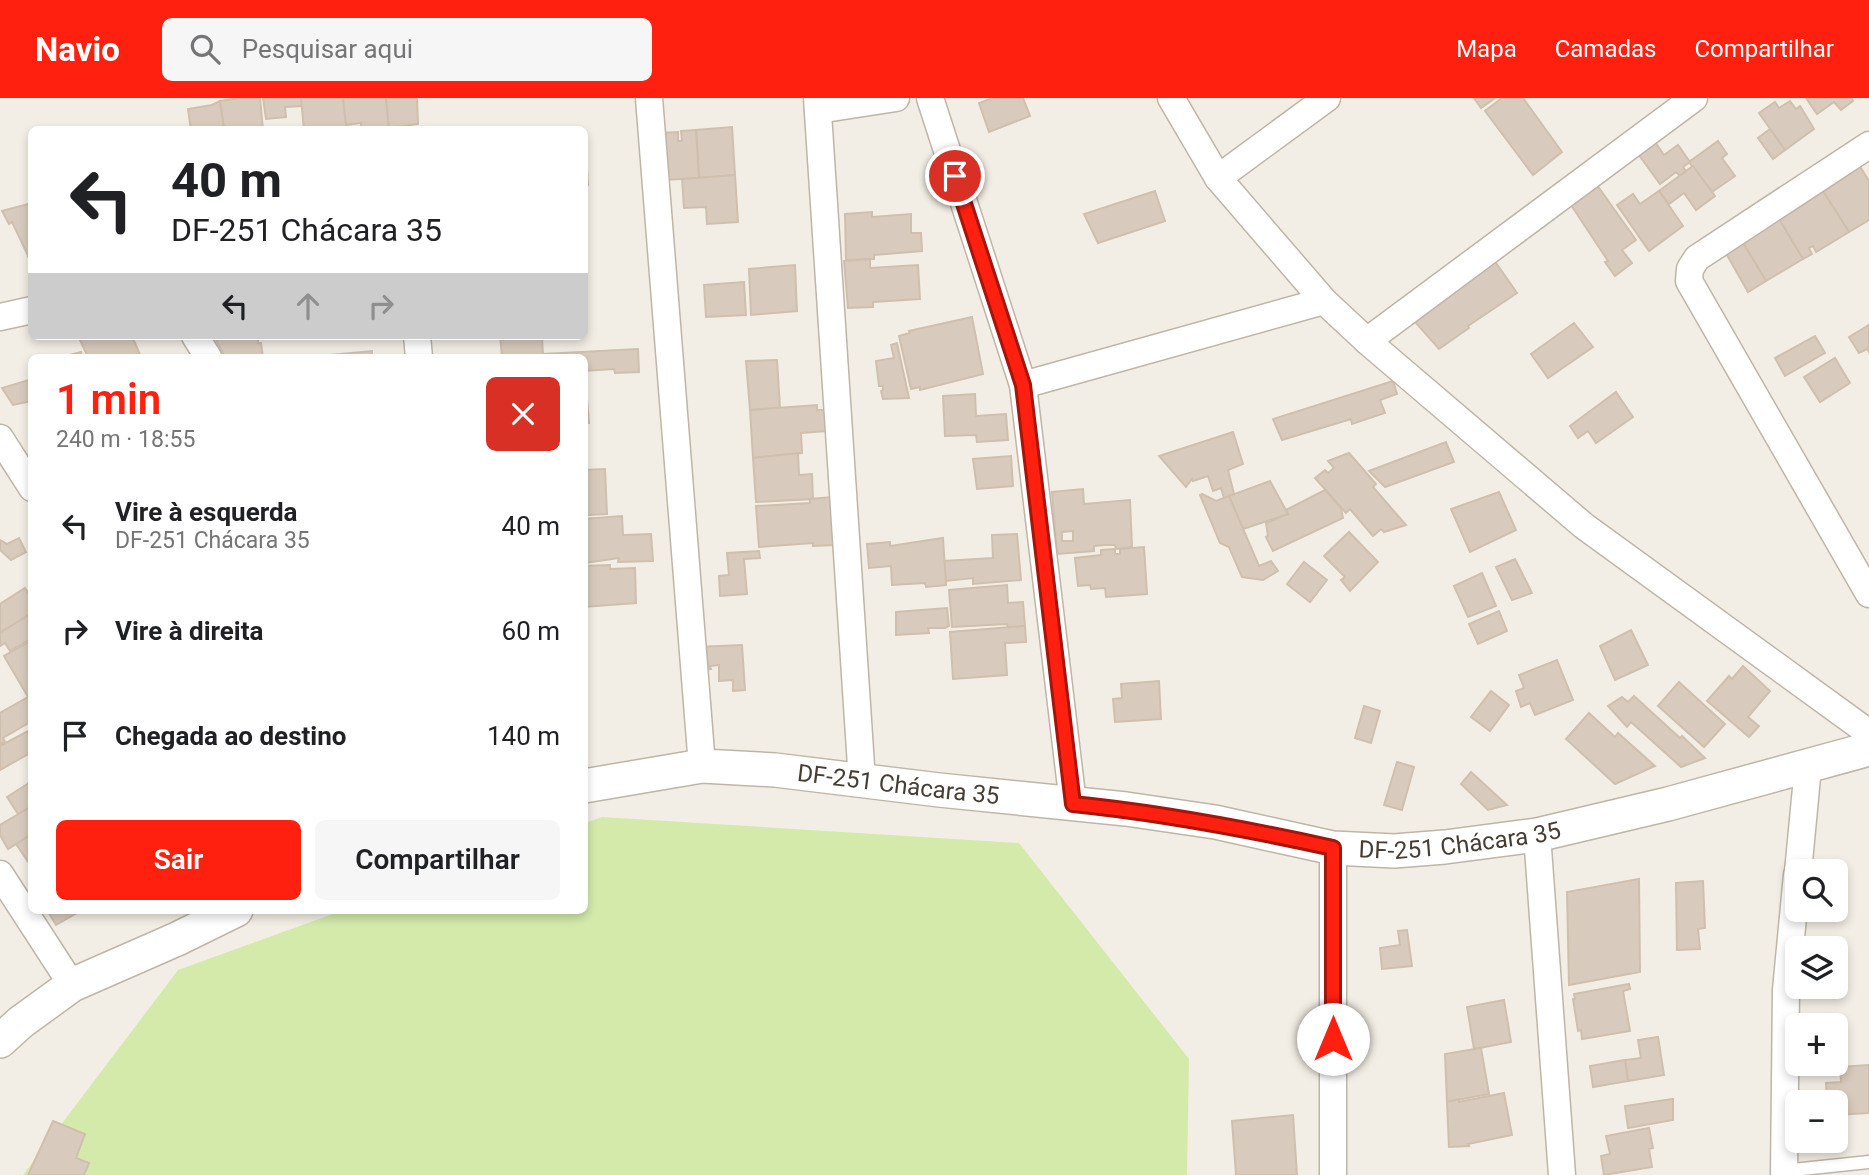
<!DOCTYPE html>
<html lang="pt">
<head>
<meta charset="utf-8">
<style>
	:root { --surface:#fff; --page:#f6f6f6; --text:#202124; --muted:#757577; --accent:#ff2010 }
	body { margin:0; font-family:Roboto,sans-serif; background:var(--page); color:var(--text); height:100vh; display:flex; flex-direction:column; font-size:26px; white-space:nowrap }
	* { box-sizing:border-box; margin:0 }
	p { font-size:23px; color:var(--muted) }
	.icon { flex:none; width:38px; height:38px; fill:none; stroke:currentColor; stroke-width:2; stroke-linecap:round; stroke-linejoin:round }
	.map { position:relative; flex:1; overflow:hidden }
	.details { position:absolute; left:28px; top:256px; width:560px; height:560px; display:flex; flex-direction:column; background:var(--surface); border-radius:10px; box-shadow:0 4px 10px #0003 }
	.details>* { flex:none }
	.guide { position:absolute; left:28px; top:28px; width:560px; height:214px; border-radius:10px; box-shadow:0 4px 10px #0003; background:#fff; color:var(--text); overflow:hidden }
	.buttons { position:absolute; left:1785px; top:761px; display:grid; gap:14px }
	.buttons a { display:grid; place-items:center; width:63px; height:63px; border-radius:10px; background:var(--surface); box-shadow:0 4px 10px #0003; font-size:35px }
	.pin { position:absolute; display:grid; place-items:center; width:60px; height:60px; color:#fff; margin:-30px; border:4px solid #fff; border-radius:50%; box-shadow:0 2px 7px #0007 }
	.me { position:absolute; width:77px; margin:-38px; rotate:0deg; stroke-linejoin:round; filter:drop-shadow(0 0 5px #0008) }
	.turn { display:flex; align-items:center; gap:24px; height:147px; padding:0 28px; font-size:32px }
	.turn .icon { width:91px; height:91px; stroke-width:2.5 }
	.turn b { display:block; font-size:49px; line-height:60px }
	.lanes { display:flex; align-items:center; height:66px; padding:0 28px; background:#0003; justify-content:center; gap:35px; direction:ltr }
	.lanes .off { opacity:.35 }
	.round { display:grid; place-items:center; flex:none; width:74px; height:74px; border-radius:10px; background:var(--page) }
	.head { display:flex; align-items:center; justify-content:space-between; height:119px; padding:0 28px }
	h1 { font-size:42px; font-weight:600; line-height:52px; color:var(--accent) }
	.primary-button { display:flex; gap:14px; margin-top:auto; padding:14px 28px }
	.primary-button a { flex:1; height:80px; border-radius:10px; background:var(--accent); color:#fff; font-size:28px; font-weight:600; line-height:80px; text-align:center }
	.primary-button a+a { background:var(--page); color:var(--text) }
	ul { padding:0; list-style:none }
	li { display:flex; align-items:center; gap:21px; height:105px; padding:0 28px }
	li div { flex:1 }
	li b { display:block; font-size:26px }
	li em { font-style:normal }
	header { display:flex; align-items:center; gap:42px; box-sizing:border-box; height:98px; padding:0 35px; background:var(--accent); color:#fff }
	header strong { font-size:33px }
	nav { display:flex; gap:38px; margin-inline-start:auto; font-size:24px }
	.search { width:490px; height:63px; background:var(--page); display:flex; align-items:center; gap:18px; box-sizing:border-box; padding:0 24px; border-radius:10px; color:var(--muted); font-size:26px }
	.map>svg:first-child { display:block }
</style>
</head>
<body>
<header>
<strong>Navio</strong>
<div class="search"><svg class="icon" aria-label="search" viewBox="0 0 24 24"><circle cx="10" cy="10" r="6"/><path d="M15 15l6 6"/></svg>Pesquisar aqui</div>
<nav><a>Mapa</a><a>Camadas</a><a>Compartilhar</a></nav>
</header>
<div class="map">
<svg width="1869" height="1077" viewBox="0 0 1869 1077">
	<rect width="100%" height="100%" fill="#f3eee5"/>
	<polygon fill="#d3eaab" points="602,719 1019,745 1189,961 1187,1077 23,1077 178,872 344,812 584,812 585,725"/>
	<g fill="#d8cbbd" stroke="#d0bfad" stroke-width="2" fill-rule="evenodd">
		<polygon points="238,0 260,0 263,32 224,32 220,3"/>
		<polygon points="263,0 301,0 302,8 285,9 286,19 266,21"/>
		<polygon points="301,0 343,0 347,32 304,32"/>
		<polygon points="343,0 386,0 389,30 361,32 361,25 346,27"/>
		<polygon points="386,0 417,0 418,26 389,30"/>
		<polygon points="993,0 1023,0 1030,18 989,34 979,5"/>
		<polygon points="1474,0 1495,0 1481,10"/>
		<polygon points="1502,0 1523,0 1562,54 1533,77 1485,13"/>
		<polygon points="1806,0 1851,0 1853,3 1841,12 1834,4 1817,16"/>
		<polygon points="220,3 224,32 191,32 188,11 212,7"/>
		<polygon points="1790,3 1796,11 1800,8 1814,31 1785,52 1759,15 1775,4 1779,10"/>
		<polygon points="732,29 735,77 699,80 696,32"/>
		<polygon points="1770,31 1785,52 1773,61 1758,40"/>
		<polygon points="696,32 699,80 664,82 660,35 678,34 678,43 682,43 681,33"/>
		<polygon points="585,40 588,87 584,87 584,40"/>
		<polygon points="1718,43 1727,56 1722,60 1735,78 1712,94 1689,64"/>
		<polygon points="1655,44 1664,57 1678,47 1690,64 1683,69 1686,73 1680,78 1676,74 1660,86 1633,49"/>
		<polygon points="1856,62 1869,83 1869,122 1849,134 1819,87"/>
		<polygon points="1693,68 1715,98 1696,112 1684,95 1669,106 1659,93"/>
		<polygon points="735,77 738,124 707,126 706,109 684,110 682,81"/>
		<polygon points="1816,82 1849,134 1816,154 1813,148 1809,150 1812,156 1803,161 1774,113"/>
		<polygon points="1597,87 1636,142 1622,152 1632,165 1615,178 1605,164 1608,163 1571,107"/>
		<polygon points="1155,93 1165,123 1098,145 1084,116"/>
		<polygon points="1659,93 1683,128 1649,153 1617,107 1633,96 1640,106"/>
		<polygon points="32,105 32,166 12,124 9,126 2,113"/>
		<polygon points="872,114 872,119 911,116 911,135 921,135 922,153 874,157 874,161 846,162 845,116"/>
		<polygon points="1776,116 1803,161 1766,183 1739,138"/>
		<polygon points="1739,138 1766,183 1748,194 1723,150"/>
		<polygon points="870,161 870,170 918,167 920,201 873,204 873,209 848,210 844,163"/>
		<polygon points="1494,162 1517,195 1468,228 1469,230 1439,251 1409,217"/>
		<polygon points="795,167 797,213 751,217 749,171"/>
		<polygon points="744,184 746,217 706,219 704,187"/>
		<polygon points="972,219 983,276 920,292 920,289 911,291 899,238 910,235 909,233"/>
		<polygon points="1574,225 1593,249 1548,280 1531,256"/>
		<polygon points="1869,227 1869,254 1867,251 1859,255 1849,239"/>
		<polygon points="78,238 132,238 141,259 88,259"/>
		<polygon points="214,238 258,238 258,245 261,245 263,259 225,259"/>
		<polygon points="500,238 542,238 543,259 502,259"/>
		<polygon points="1815,238 1825,255 1785,278 1775,260"/>
		<polygon points="897,245 909,300 883,301 881,293 883,292 883,288 879,288 876,263 894,260 891,247"/>
		<polygon points="638,251 639,274 615,275 614,271 584,273 584,259 543,259 543,256"/>
		<polygon points="372,253 372,259 331,259 331,257"/>
		<polygon points="81,254 82,259 62,259"/>
		<polygon points="1835,260 1850,285 1820,304 1804,279"/>
		<polygon points="777,262 780,310 750,312 746,263"/>
		<polygon points="32,281 32,303 13,307 2,290"/>
		<polygon points="1393,283 1397,296 1380,302 1385,315 1352,326 1351,321 1282,342 1273,321"/>
		<polygon points="1616,294 1633,319 1596,345 1588,333 1578,340 1570,328"/>
		<polygon points="975,296 976,318 1006,316 1008,342 977,344 976,337 945,338 943,298"/>
		<polygon points="584,301 587,301 589,325 584,325"/>
		<polygon points="817,307 817,312 826,312 827,333 801,335 802,355 753,360 750,312"/>
		<polygon points="1233,334 1243,366 1228,372 1234,396 1224,400 1221,390 1213,393 1208,378 1193,383 1192,381 1186,389 1159,358"/>
		<polygon points="1446,344 1454,364 1385,389 1369,373"/>
		<polygon points="798,355 799,377 812,376 813,401 756,404 753,360"/>
		<polygon points="1349,355 1376,386 1373,389 1406,427 1384,434 1381,431 1373,438 1350,411 1346,415 1315,380 1325,372 1328,375 1334,370 1328,363"/>
		<polygon points="1011,358 1013,388 977,391 973,361"/>
		<polygon points="605,371 607,416 587,417 587,405 584,405 584,372"/>
		<polygon points="1270,383 1288,416 1243,431 1229,398"/>
		<path d="M1083 391 1084 406 1130 402 1132 449 1116 451 1115 447H1105L1094 448V453L1057 456 1052 394ZM1073 433V443H1062V434Z"/>
		<polygon points="1325,392 1341,410 1343,420 1273,453 1266,439 1268,438 1266,425 1288,416 1286,412"/>
		<polygon points="1499,394 1516,432 1470,454 1451,411"/>
		<polygon points="1202,396 1216,403 1229,398 1259,468 1271,463 1278,473 1263,482 1242,479 1229,449 1220,445 1200,397"/>
		<polygon points="833,399 835,447 813,448 813,445 759,449 756,408 810,405 810,401"/>
		<polygon points="622,418 623,437 651,436 653,463 618,464 619,460 584,465 584,421"/>
		<polygon points="1349,434 1378,464 1350,493 1341,482 1345,479 1324,458"/>
		<polygon points="1017,436 1021,482 973,486 973,480 946,483 944,463 993,460 992,437"/>
		<polygon points="19,440 26,454 11,462 0,452 0,442 7,446"/>
		<polygon points="943,440 946,487 926,489 925,485 892,487 891,468 869,470 867,446 890,444 890,448"/>
		<polygon points="1144,449 1147,496 1106,499 1105,490 1091,491 1090,487 1078,488 1075,460 1101,457 1101,452 1115,451 1115,456 1120,456 1120,451"/>
		<polygon points="759,453 760,460 744,461 747,496 720,498 719,478 729,477 727,455"/>
		<polygon points="1515,461 1532,495 1512,502 1496,469"/>
		<polygon points="1304,464 1327,482 1310,504 1287,486"/>
		<polygon points="610,467 610,471 635,470 636,505 584,509 584,468"/>
		<polygon points="1482,475 1496,508 1468,519 1454,488"/>
		<polygon points="1007,487 1008,505 1023,504 1025,528 1008,530 1007,526 952,529 949,492"/>
		<polygon points="25,490 32,501 32,515 0,535 0,506"/>
		<polygon points="947,510 949,528 945,530 928,530 929,535 896,537 896,514"/>
		<polygon points="1499,513 1507,533 1478,546 1469,526"/>
		<polygon points="32,515 32,540 10,553 5,545 0,548 0,535"/>
		<polygon points="1025,528 1026,544 1005,545 1007,577 953,581 950,534"/>
		<polygon points="1631,532 1648,567 1615,582 1600,548"/>
		<polygon points="31,543 32,597 28,599 4,558"/>
		<polygon points="742,547 745,592 733,593 733,582 719,583 719,567 710,568 711,571 699,572 697,549"/>
		<polygon points="1557,562 1573,602 1535,617 1530,605 1521,609 1516,593 1524,590 1519,577"/>
		<polygon points="1743,568 1770,593 1748,619 1759,628 1749,639 1707,603 1729,578 1732,581"/>
		<polygon points="1159,583 1161,621 1115,624 1113,601 1122,600 1121,586"/>
		<polygon points="1679,584 1725,626 1704,649 1658,608"/>
		<polygon points="1491,593 1509,607 1490,633 1471,619"/>
		<polygon points="1634,598 1680,640 1682,638 1705,660 1681,669 1631,624 1627,629 1608,608 1622,599 1628,604"/>
		<polygon points="28,599 32,604 32,623 3,640 5,644 0,646 0,615"/>
		<polygon points="1364,608 1380,613 1371,645 1355,640"/>
		<polygon points="1589,615 1615,639 1618,635 1655,668 1615,686 1566,641"/>
		<polygon points="32,631 32,654 0,672 0,648"/>
		<polygon points="1397,664 1414,669 1402,712 1384,707"/>
		<polygon points="1471,674 1507,707 1488,712 1461,686"/>
		<polygon points="32,683 32,708 18,716 7,699"/>
		<polygon points="32,708 32,736 8,751 0,737 0,727"/>
		<polygon points="32,736 32,763 29,765 16,746"/>
		<polygon points="1639,781 1640,874 1569,887 1567,794"/>
		<polygon points="1703,783 1705,830 1698,831 1700,851 1677,852 1676,785"/>
		<polygon points="47,812 82,812 56,827"/>
		<polygon points="1407,832 1412,868 1382,871 1380,850 1400,847 1398,833"/>
		<polygon points="1629,886 1630,891 1623,893 1630,933 1582,941 1581,932 1578,933 1573,901 1575,901 1574,896"/>
		<polygon points="1504,902 1511,944 1474,951 1467,909"/>
		<polygon points="1658,939 1664,977 1628,983 1625,962 1641,960 1638,942"/>
		<polygon points="1481,950 1489,996 1447,1004 1445,956"/>
		<polygon points="1625,962 1628,983 1593,989 1590,968"/>
		<polygon points="1869,967 1869,1015 1836,1017 1836,1004 1827,1004 1826,985 1841,984 1840,969"/>
		<polygon points="1504,995 1512,1037 1468,1046 1469,1048 1449,1049 1447,1004 1459,1001 1459,1004"/>
		<polygon points="1673,1001 1673,1022 1628,1030 1625,1008"/>
		<polygon points="1293,1017 1297,1077 1236,1077 1232,1023"/>
		<polygon points="53,1023 85,1036 76,1060 89,1065 84,1077 28,1077"/>
		<polygon points="1649,1030 1653,1050 1649,1051 1652,1069 1604,1077 1601,1058 1610,1056 1606,1038"/>
	</g>
	<g fill="none" stroke-linecap="round" stroke-linejoin="round">
		<g stroke="#bfb5a7" stroke-width="15">
			<polyline id="service" points="1783,1073 1869,1064"/>
		</g>
		<g stroke="#bfb5a7" stroke-width="29">
			<g id="minor">
				<polyline points="649,0 702,668"/>
				<polyline points="817,0 862,683"/>
				<polyline points="930,0 1023,287 1073,706"/>
				<polyline points="1171,0 1218,80 1324,203 1367,243 1584,428 1869,635"/>
				<polyline points="818,12 896,0"/>
				<polyline points="1869,47 1697,160 1690,171 1689,183 1869,496"/>
				<polyline points="1218,80 1327,0"/>
				<polyline points="0,219 32,212"/>
				<polyline points="195,238 208,259"/>
				<polyline points="417,238 419,259"/>
				<polyline points="1367,243 1694,0"/>
				<polyline points="1023,287 1324,203"/>
				<polyline points="0,340 32,390"/>
				<polyline points="1537,737 1562,1077"/>
				<polyline points="1798,774 1808,669"/>
				<polyline points="0,776 72,887"/>
				<polyline points="1333,1077 1333,750"/>
				<polyline points="1784,1077 1786,892 1797,777"/>
			</g>
		</g>
		<g stroke="#bfb5a7" stroke-width="36">
			<g id="tertiary">
				<path id="s1" d="M584 688 702 668 775 672 939 692 1126 711 1215 724 1333 750 1394 753 1445 749 1537 737 1668 706 1869 651"/>
				<polyline points="0,943 21,924 72,887 177,841 236,812"/>
			</g>
		</g>
		<use href="#service" stroke="#fff" stroke-width="12"/>
		<use href="#minor" stroke="#fff" stroke-width="26"/>
		<use href="#tertiary" stroke="#fff" stroke-width="33"/>
	</g>
	<g fill="none" stroke-linecap="round" stroke-linejoin="round">
		<g stroke="#a6150a" stroke-width="18">
			<path id="route" d="M955 78 1023 287 1073 706C1162 715 1247 731 1333 750V941"/>
		</g>
		<use href="#route" stroke="#ff2010" stroke-width="12"/>
	</g>
	<g text-anchor="middle" stroke-width="6" stroke-linejoin="round" paint-order="stroke">
		<g font-size="24" fill="#463d34" stroke="#fff">
			<text dy="8" stroke="none"><textPath href="#s1" startOffset="317">DF-251 Chácara 35</textPath></text>
			<text dy="8" stroke="none"><textPath href="#s1" startOffset="884">DF-251 Chácara 35</textPath></text>
		</g>
	</g>
</svg>
<div class="buttons">
<a><svg class="icon" aria-label="search" viewBox="0 0 24 24"><circle cx="10" cy="10" r="6"/><path d="M15 15l6 6"/></svg></a>
<a><svg class="icon" aria-label="layers" viewBox="0 0 24 24"><path d="M12 4l9 5-9 5-9-5zM3 14l9 5 9-5"/></svg></a>
<a>+</a>
<a>−</a>
</div>
<div class="pin" style="left:955px;top:78px;background:#d93025"><svg class="icon" aria-label="arrive" viewBox="0 0 24 24"><path d="M6 21V4h12l-3 4 3 4H6"/></svg></div>
<svg class="me" style="left:1333px;top:941px" viewBox="-20 -20 40 40"><circle r="19" fill="#fff"/><path d="M0-13L10 11 0 6-10 11z" fill="#ff2010"/></svg>
<div class="guide">
<div class="turn"><svg class="icon" aria-label="left" viewBox="0 0 24 24"><path d="M17 20v-9H6M10 6l-5 5 5 5"/></svg><div><b>40 m</b>DF-251 Chácara 35</div></div>
<div class="lanes"><svg class="icon" aria-label="left" viewBox="0 0 24 24"><path d="M17 20v-9H6M10 6l-5 5 5 5"/></svg><svg class="icon off" aria-label="ahead" viewBox="0 0 24 24"><path d="M12 20V5M6 11l6-6 6 6"/></svg><svg class="icon off" aria-label="right" viewBox="0 0 24 24"><path d="M7 20v-9h11M14 6l5 5-5 5"/></svg></div>
</div>
<section class="details">
<div class="head"><div><h1>1 min</h1><p>240 m · 18:55</p></div><a class="round" style="background:#d93025;color:#fff"><svg class="icon" aria-label="close" viewBox="0 0 24 24"><path d="M6 6l12 12M18 6L6 18"/></svg></a></div>
<ul>
<li><svg class="icon" aria-label="left" viewBox="0 0 24 24"><path d="M17 20v-9H6M10 6l-5 5 5 5"/></svg><div><b>Vire à esquerda</b><p>DF-251 Chácara 35</p></div><em>40 m</em></li>
<li><svg class="icon" aria-label="right" viewBox="0 0 24 24"><path d="M7 20v-9h11M14 6l5 5-5 5"/></svg><div><b>Vire à direita</b></div><em>60 m</em></li>
<li><svg class="icon" aria-label="arrive" viewBox="0 0 24 24"><path d="M6 21V4h12l-3 4 3 4H6"/></svg><div><b>Chegada ao destino</b></div><em>140 m</em></li>
</ul>
<div class="primary-button"><a>Sair</a><a>Compartilhar</a></div>
</section>
</div>
</body>
</html>
